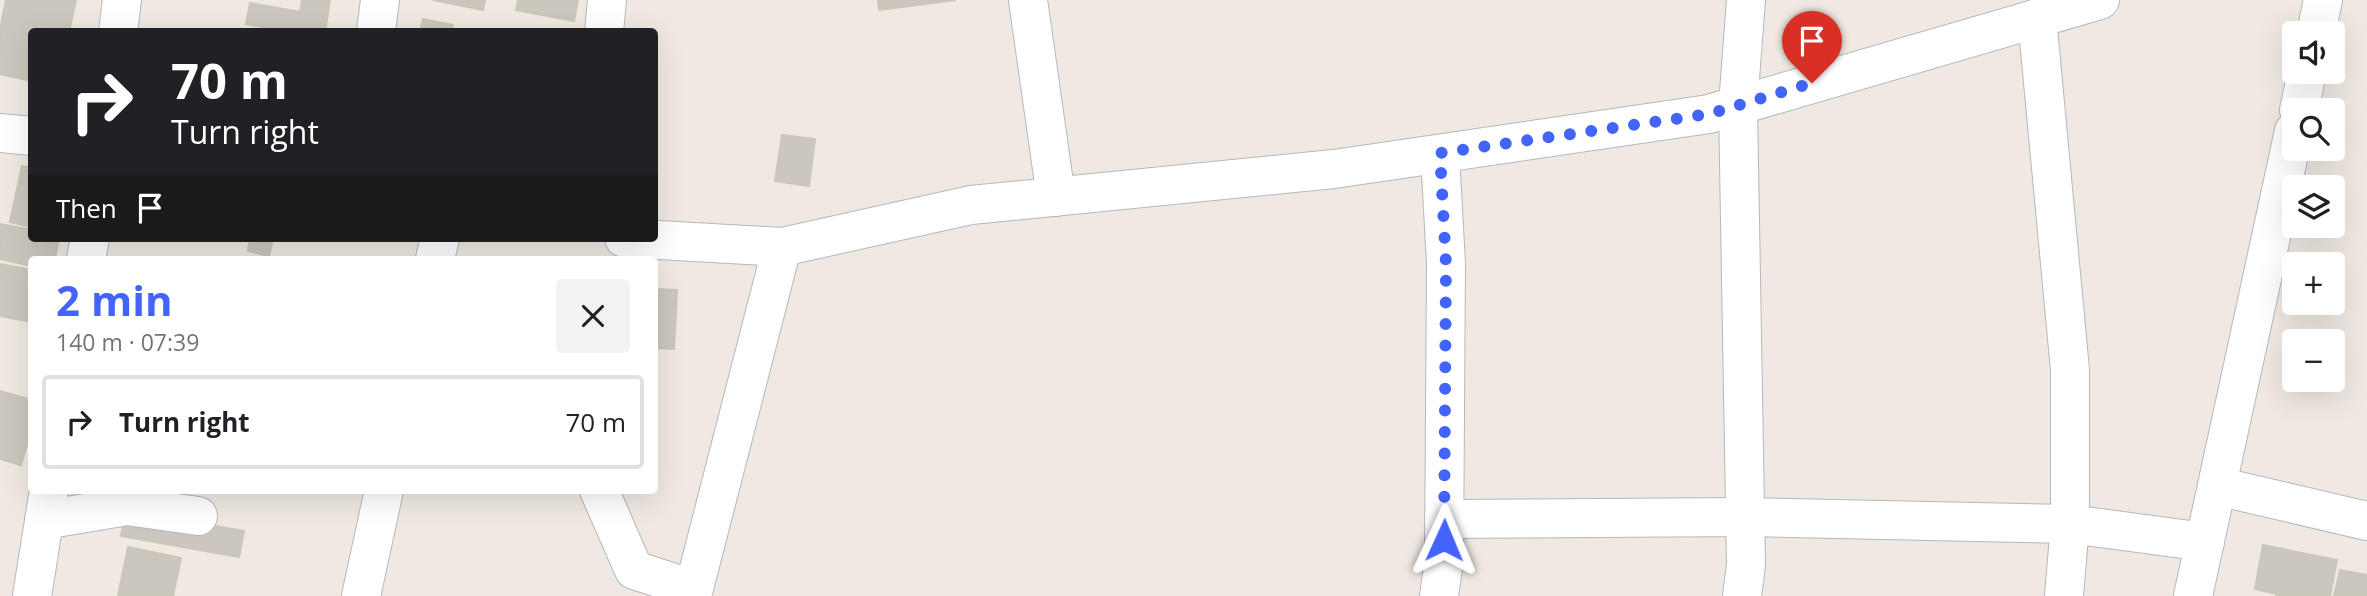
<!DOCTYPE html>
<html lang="en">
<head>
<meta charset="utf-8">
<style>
	:root { --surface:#fff; --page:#f2f2f2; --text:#202124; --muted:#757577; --line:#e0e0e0; --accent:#4264fb }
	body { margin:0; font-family:"Open Sans",sans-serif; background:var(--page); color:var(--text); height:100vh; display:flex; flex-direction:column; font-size:26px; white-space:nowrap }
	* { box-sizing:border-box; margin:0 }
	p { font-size:23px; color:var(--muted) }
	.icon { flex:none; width:38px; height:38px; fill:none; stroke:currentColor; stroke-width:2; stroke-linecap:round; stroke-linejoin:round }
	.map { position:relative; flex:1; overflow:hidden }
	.details { position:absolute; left:28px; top:256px; width:630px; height:238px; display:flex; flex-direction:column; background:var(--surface); border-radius:7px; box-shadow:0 7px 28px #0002 }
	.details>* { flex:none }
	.hud { position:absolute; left:28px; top:28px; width:630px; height:214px; border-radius:7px; box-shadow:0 7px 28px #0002; background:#202124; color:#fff; overflow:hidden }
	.buttons { position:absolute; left:2282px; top:21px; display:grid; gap:14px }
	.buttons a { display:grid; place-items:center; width:63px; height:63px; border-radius:7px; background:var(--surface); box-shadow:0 7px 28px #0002; font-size:35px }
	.pin { position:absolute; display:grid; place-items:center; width:60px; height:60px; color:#fff; margin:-72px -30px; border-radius:50% 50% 50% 0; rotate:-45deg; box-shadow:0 0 7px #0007 }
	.pin .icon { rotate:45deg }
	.me { position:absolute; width:77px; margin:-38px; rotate:1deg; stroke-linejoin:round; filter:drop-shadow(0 0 5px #0008) }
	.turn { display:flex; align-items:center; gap:24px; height:147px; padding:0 28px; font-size:32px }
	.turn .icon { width:91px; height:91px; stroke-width:2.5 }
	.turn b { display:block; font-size:49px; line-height:60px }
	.then { display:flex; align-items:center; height:66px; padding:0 28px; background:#0003; gap:14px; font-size:26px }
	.round { display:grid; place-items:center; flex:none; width:74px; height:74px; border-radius:7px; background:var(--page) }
	.head { display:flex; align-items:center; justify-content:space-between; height:119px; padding:0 28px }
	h1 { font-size:42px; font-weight:700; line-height:52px; color:var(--accent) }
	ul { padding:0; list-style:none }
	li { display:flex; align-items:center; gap:21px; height:94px; margin:0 14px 10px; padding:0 14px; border:4px solid var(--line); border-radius:7px }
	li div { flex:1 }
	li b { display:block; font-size:26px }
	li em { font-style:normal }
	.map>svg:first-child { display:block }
</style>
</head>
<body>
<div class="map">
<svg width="2367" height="596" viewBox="0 0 2367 596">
	<rect width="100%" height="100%" fill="#efe9e1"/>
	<g fill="#cbc7bf" stroke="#cbc5ba" stroke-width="2">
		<polygon points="6,0 76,0 69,32 32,32 32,81 0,74 0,30"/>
		<polygon points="302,0 330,0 325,32 288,32 246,24 250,3 300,12"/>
		<polygon points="433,0 485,0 483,10"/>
		<polygon points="518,0 578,0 574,21 516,10"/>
		<polygon points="878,0 956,0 879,10"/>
		<polygon points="423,19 453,25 452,28 467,32 420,32"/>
		<polygon points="782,135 815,139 809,186 775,181"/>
		<polygon points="22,166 32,168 32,227 10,222"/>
		<polygon points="0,224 32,230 32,238 59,238 55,259 32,259 32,266 0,259"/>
		<polygon points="250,238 273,238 269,256 248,251"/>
		<polygon points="0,264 32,270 32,322 0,316"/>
		<polygon points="654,289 677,290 674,349 654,348"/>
		<polygon points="0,391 32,400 32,427 21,465 0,459"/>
		<polygon points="126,510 244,531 239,557 121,536"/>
		<polygon points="2263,545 2337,560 2330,596 2276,596 2277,594 2255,589"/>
		<polygon points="128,547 181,558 173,596 118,596"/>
		<polygon points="2340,570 2367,575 2367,596 2334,596"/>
	</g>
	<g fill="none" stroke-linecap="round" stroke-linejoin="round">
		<g stroke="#b4b7c1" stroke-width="40">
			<g id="street">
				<polyline points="1028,0 1056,197"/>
				<polyline points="118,32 122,0"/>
				<polyline points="376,32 380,0"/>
				<polyline points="604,32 607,0"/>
				<polyline points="2316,33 2323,0"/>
				<polyline points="2299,110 2307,72"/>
				<polyline points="0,133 32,136"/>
				<polyline points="624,238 782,247 971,205 1334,169 1709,114 2100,0"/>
				<polyline points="86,259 90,238"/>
				<polyline points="435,259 440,238"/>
				<polyline points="2217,486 2367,521"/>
				<polyline points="599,490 634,570 693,589"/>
				<polyline points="1444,519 1745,517 2070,524 2070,370 2037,18"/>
				<polyline points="44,520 127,506 198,516"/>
				<polyline points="32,596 49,490"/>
				<polyline points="361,596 384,490"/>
				<polyline points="692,596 782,247"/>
				<polyline points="1439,596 1444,561 1446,264 1440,154"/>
				<polyline points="1742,596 1746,565 1738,105 1746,0"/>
				<polyline points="2064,596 2070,524 2205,542"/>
				<polyline points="2193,596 2294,131"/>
			</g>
		</g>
		<use href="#street" stroke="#fff" stroke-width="38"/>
	</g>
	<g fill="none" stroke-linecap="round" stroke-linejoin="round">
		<polyline stroke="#4264fb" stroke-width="12" stroke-dasharray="0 21.6" points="1444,540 1446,264 1440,153 1709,114 1812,83"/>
	</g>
</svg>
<div class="buttons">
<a><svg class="icon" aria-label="sound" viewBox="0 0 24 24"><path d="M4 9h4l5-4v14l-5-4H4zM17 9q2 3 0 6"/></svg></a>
<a><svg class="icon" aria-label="search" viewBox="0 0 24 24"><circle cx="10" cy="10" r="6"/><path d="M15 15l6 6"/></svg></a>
<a><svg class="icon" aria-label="layers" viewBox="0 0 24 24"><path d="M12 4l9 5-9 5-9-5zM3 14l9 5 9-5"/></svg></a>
<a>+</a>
<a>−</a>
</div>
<div class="pin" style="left:1812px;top:83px;background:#d93025"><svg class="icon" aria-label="arrive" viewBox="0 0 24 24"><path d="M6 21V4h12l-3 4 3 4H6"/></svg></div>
<svg class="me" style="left:1444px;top:540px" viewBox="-20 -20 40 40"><path d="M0-17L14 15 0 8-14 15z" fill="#4264fb" stroke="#fff" stroke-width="4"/></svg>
<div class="hud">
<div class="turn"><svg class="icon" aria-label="right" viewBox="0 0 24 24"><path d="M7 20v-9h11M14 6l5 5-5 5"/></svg><div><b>70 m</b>Turn right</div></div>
<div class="then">Then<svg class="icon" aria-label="arrive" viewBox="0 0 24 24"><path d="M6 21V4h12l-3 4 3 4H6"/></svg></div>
</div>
<section class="details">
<div class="head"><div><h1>2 min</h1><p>140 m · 07:39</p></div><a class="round"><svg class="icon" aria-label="close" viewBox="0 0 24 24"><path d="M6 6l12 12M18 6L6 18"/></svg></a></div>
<ul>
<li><svg class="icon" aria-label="right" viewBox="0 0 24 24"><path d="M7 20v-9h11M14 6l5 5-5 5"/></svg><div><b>Turn right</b></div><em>70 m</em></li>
</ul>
</section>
</div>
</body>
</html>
